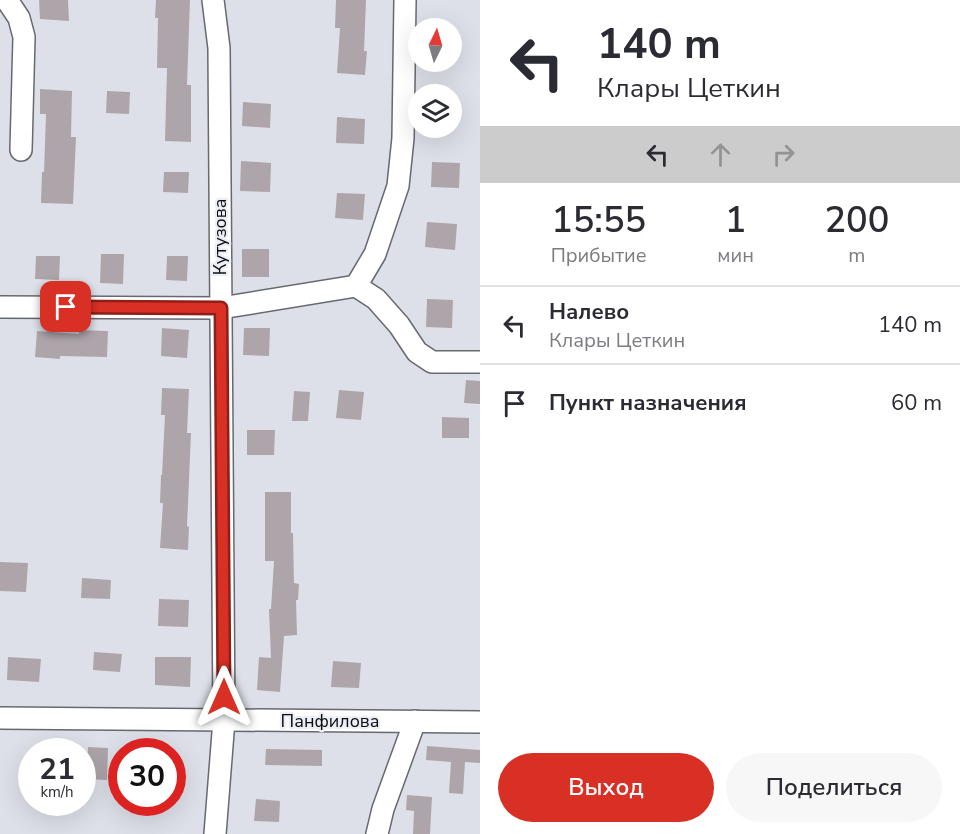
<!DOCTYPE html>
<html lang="ru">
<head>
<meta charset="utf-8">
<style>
	:root { --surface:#fff; --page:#f7f7f7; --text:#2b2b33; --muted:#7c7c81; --line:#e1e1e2; --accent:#d93025 }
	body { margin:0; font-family:"Nunito Sans",sans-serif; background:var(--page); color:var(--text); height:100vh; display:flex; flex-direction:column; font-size:22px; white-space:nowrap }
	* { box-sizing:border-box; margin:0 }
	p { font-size:20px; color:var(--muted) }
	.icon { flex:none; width:33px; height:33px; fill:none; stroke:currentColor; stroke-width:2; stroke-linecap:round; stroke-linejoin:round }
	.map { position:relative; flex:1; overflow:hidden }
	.sheet { display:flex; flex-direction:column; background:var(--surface); width:480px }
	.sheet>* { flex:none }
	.top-card { background:#fff; color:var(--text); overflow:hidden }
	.needle { width:39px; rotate:5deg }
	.buttons { position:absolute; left:408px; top:18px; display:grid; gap:12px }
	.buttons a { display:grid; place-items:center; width:54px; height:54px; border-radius:50%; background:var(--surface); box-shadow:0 6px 24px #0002; font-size:30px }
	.speed { position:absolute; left:18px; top:738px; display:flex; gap:12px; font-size:30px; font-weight:700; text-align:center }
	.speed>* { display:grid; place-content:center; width:78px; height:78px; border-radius:50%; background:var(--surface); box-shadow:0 6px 24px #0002; line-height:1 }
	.speed small { font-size:15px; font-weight:400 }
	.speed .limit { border:9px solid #d22; background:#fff; color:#111 }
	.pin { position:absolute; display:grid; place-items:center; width:51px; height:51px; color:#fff; margin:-26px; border-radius:12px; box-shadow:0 3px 9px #0006 }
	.me { position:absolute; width:66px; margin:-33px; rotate:0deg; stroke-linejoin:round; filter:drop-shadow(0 0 4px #0008) }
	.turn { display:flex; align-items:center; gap:21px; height:126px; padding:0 18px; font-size:27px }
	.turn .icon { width:78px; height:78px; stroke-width:2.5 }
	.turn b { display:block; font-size:42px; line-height:51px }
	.lanes { display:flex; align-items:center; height:57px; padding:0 18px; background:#0003; justify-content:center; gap:30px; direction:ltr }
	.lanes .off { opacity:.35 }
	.eta { display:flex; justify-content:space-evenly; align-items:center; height:102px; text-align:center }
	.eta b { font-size:36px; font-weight:600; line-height:42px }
	.action { display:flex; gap:12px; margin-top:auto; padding:12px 18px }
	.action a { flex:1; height:69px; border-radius:36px; background:var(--accent); color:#fff; font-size:24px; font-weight:600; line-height:69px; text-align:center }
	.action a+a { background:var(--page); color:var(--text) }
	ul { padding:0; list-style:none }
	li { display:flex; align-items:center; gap:18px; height:78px; padding:0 18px; border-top:2px solid var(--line) }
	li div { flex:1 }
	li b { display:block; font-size:22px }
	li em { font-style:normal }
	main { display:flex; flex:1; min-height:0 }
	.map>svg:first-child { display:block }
</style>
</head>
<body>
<main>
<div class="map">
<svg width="480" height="834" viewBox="0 0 480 834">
	<rect width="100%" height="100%" fill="#dee0e9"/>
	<g fill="#aea5aa">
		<polygon points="39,0 68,0 69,21 40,19"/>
		<polygon points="156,0 190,0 187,85 191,85 191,142 165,141 167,68 157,68 158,18 155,18"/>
		<polygon points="336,0 366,0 364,51 367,51 365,75 337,73 340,28 335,28"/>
		<polygon points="40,89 72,91 71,137 76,137 73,204 41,203 42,172 44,172 46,114 40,114"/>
		<polygon points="107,91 130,92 129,114 106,113"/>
		<polygon points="243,102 271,104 270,128 242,126"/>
		<polygon points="337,117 365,119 364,144 336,143"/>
		<polygon points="241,161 271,163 270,192 240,191"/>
		<polygon points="432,162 460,163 459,188 431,187"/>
		<polygon points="164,172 189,172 188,193 163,192"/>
		<polygon points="337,193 365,194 363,220 335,218"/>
		<polygon points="427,222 457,224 455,250 425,247"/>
		<rect x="242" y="249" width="27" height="28"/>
		<polygon points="101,254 124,254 123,284 100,283"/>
		<polygon points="36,256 60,256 59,280 35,279"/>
		<polygon points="167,256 188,256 187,281 166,280"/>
		<polygon points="427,299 453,300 452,328 426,327"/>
		<polygon points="162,328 189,330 187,358 161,356"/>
		<polygon points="244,328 270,328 269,356 243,355"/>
		<polygon points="79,330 108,331 107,357 60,356 60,359 35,357 37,331 79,334"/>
		<polygon points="466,380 480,381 480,404 464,403"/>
		<polygon points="162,388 189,389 187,433 191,433 187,526 189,527 188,550 160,548 163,503 160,503 161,475 162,475 165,415 161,415"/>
		<polygon points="339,390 364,392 361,420 336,418"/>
		<polygon points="294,391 310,392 308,421 292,421"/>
		<polygon points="442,417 469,418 469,438 442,438"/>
		<polygon points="247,430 275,430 274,455 247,455"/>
		<polygon points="265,492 291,492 291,533 293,533 294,583 299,584 298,600 296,600 297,635 284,636 280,692 257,690 259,657 271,658 269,609 271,609 274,561 265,561"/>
		<polygon points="0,562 28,563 26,592 0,591"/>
		<polygon points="82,578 111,580 110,599 81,598"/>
		<polygon points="159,599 189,600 188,627 158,626"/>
		<polygon points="94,652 122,654 120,672 93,670"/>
		<polygon points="8,657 41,659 39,682 7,680"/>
		<polygon points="155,657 191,657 190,687 155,685"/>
		<polygon points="333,661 361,663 359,688 331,687"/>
		<polygon points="427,746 480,750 480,763 465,762 463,794 449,793 451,762 426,760"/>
		<polygon points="88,747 108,748 107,780 86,779"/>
		<polygon points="266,749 322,750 322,766 265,765"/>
		<polygon points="407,795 432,797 430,834 413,834 414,811 406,810"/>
		<polygon points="256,799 280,801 279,822 254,821"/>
	</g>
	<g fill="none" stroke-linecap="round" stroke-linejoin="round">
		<g stroke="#676970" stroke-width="24">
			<g id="minor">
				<polyline points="7,0 19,18 24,37 21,150"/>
				<polyline points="213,0 219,48 224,720 215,834"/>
				<polyline points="405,0 403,138 398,186 375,254 356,286 376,299 399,325 417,352 432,362 480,362"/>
				<polyline points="0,307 221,308 356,286"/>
				<polyline points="0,718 480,722"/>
				<polyline points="377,834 383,809 415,721"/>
			</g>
		</g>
		<use href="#minor" stroke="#fff" stroke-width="21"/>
	</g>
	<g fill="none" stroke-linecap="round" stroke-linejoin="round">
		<g stroke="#8d1f18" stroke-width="15">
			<polyline id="route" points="66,307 221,308 224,697"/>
		</g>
		<use href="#route" stroke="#d93025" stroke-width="10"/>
	</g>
	<g text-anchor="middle" stroke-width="4.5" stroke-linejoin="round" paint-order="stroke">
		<g font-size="18" fill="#0c0c0f" stroke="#ebeef6">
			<text transform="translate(220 237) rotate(-90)" y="6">Кутузова</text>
			<text x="330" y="727">Панфилова</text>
		</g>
	</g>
</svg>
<div class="buttons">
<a><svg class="needle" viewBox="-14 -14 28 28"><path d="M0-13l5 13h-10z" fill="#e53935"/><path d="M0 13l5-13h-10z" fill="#7c7c81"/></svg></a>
<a><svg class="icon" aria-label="layers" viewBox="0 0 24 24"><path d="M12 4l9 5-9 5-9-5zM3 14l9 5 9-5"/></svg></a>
</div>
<div class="speed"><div>21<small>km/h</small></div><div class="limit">30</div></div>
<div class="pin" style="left:66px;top:307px;background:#d93025"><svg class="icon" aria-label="arrive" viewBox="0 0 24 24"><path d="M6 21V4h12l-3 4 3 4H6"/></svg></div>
<svg class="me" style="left:224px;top:697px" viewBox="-20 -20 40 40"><path d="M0-17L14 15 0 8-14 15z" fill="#d93025" stroke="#fff" stroke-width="4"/></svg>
</div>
<section class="sheet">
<div class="top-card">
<div class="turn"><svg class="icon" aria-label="left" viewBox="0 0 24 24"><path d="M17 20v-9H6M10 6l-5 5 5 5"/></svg><div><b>140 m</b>Клары Цеткин</div></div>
<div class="lanes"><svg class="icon" aria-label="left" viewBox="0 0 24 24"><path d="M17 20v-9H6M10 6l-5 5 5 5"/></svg><svg class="icon off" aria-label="ahead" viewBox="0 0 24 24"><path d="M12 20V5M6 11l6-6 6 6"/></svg><svg class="icon off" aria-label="right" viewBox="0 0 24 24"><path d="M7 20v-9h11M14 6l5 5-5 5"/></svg></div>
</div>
<div class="eta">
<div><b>15:55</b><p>Прибытие</p></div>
<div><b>1</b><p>мин</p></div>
<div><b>200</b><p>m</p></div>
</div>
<ul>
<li><svg class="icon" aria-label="left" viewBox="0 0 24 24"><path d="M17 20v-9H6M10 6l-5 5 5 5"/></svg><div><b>Налево</b><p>Клары Цеткин</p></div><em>140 m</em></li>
<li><svg class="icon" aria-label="arrive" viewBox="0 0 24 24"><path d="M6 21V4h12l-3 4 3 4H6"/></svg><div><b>Пункт назначения</b></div><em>60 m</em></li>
</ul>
<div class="action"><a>Выход</a><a>Поделиться</a></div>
</section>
</main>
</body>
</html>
